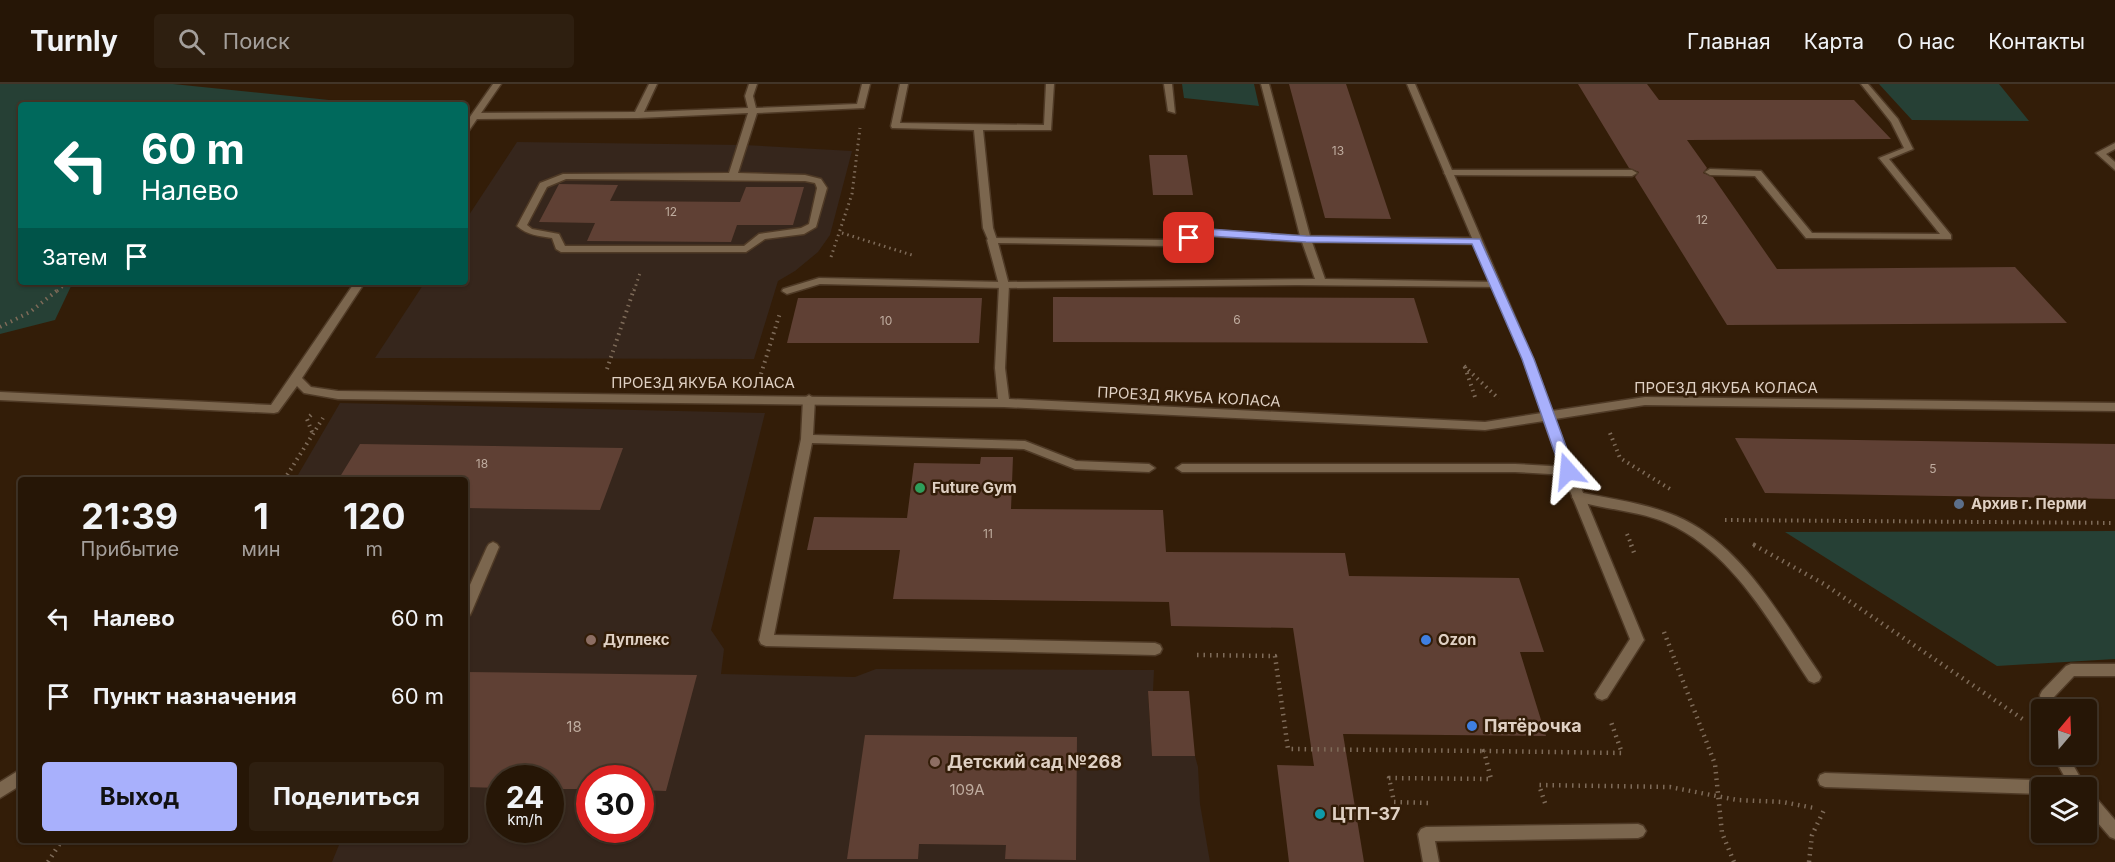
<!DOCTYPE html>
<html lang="ru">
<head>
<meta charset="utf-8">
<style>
	:root { --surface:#261606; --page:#2e1f10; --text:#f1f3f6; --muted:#a49f9b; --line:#423528; --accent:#a8b0fc }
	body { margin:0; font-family:Inter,sans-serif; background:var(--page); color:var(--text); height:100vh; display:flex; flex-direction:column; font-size:22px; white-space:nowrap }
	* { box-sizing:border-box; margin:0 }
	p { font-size:20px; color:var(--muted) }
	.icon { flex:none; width:33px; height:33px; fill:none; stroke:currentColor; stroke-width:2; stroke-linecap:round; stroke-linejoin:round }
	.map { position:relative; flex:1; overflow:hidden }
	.sheet { position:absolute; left:18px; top:393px; width:450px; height:366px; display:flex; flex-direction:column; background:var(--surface); border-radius:6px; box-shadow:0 2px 4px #0004,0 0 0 2px var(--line) }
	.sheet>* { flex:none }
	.top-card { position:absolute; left:18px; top:18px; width:450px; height:183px; border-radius:6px; box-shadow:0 2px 4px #0004,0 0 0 2px var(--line); background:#00695c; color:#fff; overflow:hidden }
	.needle { width:39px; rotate:19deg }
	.tools { position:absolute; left:2031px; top:615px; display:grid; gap:12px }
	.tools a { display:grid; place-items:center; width:66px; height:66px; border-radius:6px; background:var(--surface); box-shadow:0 2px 4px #0004,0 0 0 2px var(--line); font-size:30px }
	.speed { position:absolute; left:486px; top:681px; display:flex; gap:12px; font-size:30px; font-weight:700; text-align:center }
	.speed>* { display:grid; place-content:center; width:78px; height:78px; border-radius:50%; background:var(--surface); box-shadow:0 2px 4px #0004,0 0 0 2px var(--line); line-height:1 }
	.speed small { font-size:15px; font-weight:400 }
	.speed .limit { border:9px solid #d22; background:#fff; color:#111 }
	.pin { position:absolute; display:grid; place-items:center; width:51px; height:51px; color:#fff; margin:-26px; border-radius:12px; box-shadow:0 3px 9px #0006 }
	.me { position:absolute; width:66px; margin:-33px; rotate:342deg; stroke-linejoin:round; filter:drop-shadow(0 0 4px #0008) }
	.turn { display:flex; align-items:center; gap:21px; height:126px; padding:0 24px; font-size:27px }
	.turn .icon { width:78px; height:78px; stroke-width:2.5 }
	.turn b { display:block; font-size:42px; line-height:51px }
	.then { display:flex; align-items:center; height:57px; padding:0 24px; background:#0003; gap:12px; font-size:22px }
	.eta { display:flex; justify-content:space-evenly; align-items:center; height:102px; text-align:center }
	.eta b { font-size:36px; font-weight:700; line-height:42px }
	.cta { display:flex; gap:12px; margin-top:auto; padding:12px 24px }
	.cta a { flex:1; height:69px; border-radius:6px; background:var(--accent); color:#111; font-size:24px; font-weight:700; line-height:69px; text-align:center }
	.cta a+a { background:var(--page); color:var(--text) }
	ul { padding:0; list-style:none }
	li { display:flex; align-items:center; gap:18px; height:78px; padding:0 24px }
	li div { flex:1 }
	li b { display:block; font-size:22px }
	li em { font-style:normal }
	header { display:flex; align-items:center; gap:36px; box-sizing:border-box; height:84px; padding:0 30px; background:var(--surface); border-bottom:2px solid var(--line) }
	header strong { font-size:28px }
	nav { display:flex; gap:33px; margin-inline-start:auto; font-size:21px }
	.search { width:420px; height:54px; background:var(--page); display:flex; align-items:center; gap:15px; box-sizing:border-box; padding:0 21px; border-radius:6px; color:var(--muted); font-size:22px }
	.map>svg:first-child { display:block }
</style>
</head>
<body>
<header>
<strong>Turnly</strong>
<div class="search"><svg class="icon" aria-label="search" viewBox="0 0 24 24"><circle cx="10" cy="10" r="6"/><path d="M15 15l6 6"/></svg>Поиск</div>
<nav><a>Главная</a><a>Карта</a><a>О нас</a><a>Контакты</a></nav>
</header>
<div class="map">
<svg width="2115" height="778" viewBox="0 0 2115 778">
	<rect width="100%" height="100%" fill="#331d08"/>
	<g fill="#36261c" fill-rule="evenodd">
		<polygon points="517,58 744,61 852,67 830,151 818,168 795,187 778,197 754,275 375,274 425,198 465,198 465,137"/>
		<path d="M340 319 765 329 711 546 724 565 721 590 855 593 876 585 1154 586 1153 607H1148L1152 672H1195L1198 683 1200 720 1210 778H332L341 756H465V396H295ZM500 694H550V746H500ZM590 694H640V746H590Z"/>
	</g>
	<g fill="#264035">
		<polygon points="0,0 173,0 329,16 234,21 21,21 21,198 73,198 55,236 0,250"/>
		<polygon points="1182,0 1254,0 1259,22 1184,14"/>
		<polygon points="1879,0 1999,0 2029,37 1912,36"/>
		<polygon points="2115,447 2115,575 1997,582 1785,448"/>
	</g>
	<g fill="#5f4034">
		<polygon points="1289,0 1346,0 1391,135 1325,134"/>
		<polygon points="1578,0 1647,0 1659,16 1854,16 1891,55 1687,56 1707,84 1703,89 1713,93 1777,185 2015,183 2067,239 1727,241 1635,93 1639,88 1629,84"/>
		<polygon points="1149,71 1187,71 1193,111 1153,111"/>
		<polygon points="559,100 618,101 610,117 740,118 746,103 804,103 793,141 737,141 731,158 587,157 595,139 539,138"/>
		<polygon points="1053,213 1414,214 1428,259 1053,258"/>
		<polygon points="798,214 982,214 979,259 787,259"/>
		<polygon points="1735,354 2115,360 2115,415 1765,409"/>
		<polygon points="360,360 623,364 600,426 465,424 465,396 338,396"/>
		<polygon points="981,373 1013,373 1011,425 1163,426 1166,468 1345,469 1349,492 1519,494 1544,568 1520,568 1546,652 1343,650 1364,778 1289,778 1277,681 1314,682 1293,544 1171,542 1169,518 893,515 900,466 807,466 814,433 907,434 914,379 980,380"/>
		<polygon points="465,588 697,591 666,707 640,706 640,694 590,694 590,705 550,705 550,694 500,694 500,704 465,703"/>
		<polygon points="1148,607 1189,607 1195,672 1152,672"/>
		<polygon points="865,651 1077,653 1076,776 1005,775 1006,761 919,760 918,775 847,775"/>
	</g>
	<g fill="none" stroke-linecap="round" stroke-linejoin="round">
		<g stroke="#4f3a26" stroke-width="3">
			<g id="lane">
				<path d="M649 0H657L644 28 748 24 745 12 749 0H757L753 12 756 24 857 20 862 0H870L864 24 757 29 738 89 805 91 821 95 827 104 816 143 804 150 765 155 746 168H561L556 165 552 154C539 152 527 151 517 142L540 99 563 90 729 89 748 29 638 34 475 35 471 32 475 29 635 28ZM566 95 805 97 815 99 817 104 809 140 801 144 759 150 744 162H565L559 150 532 145 527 141 547 103Z"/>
				<polygon points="900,0 908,0 900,39 1044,41 1046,0 1054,0 1051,46 983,46 993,144 997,156 995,158 989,158 983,144 974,46 892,44 891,42"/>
				<polygon points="1164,0 1172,0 1175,29 1168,27"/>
				<polygon points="1261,0 1269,0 1310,152 1476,154 1481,157 1476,160 1312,158 1325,195 1496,198 1501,201 1500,203 1297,201 1004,204 820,200 787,210 782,207 783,205 819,194 1004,198 1315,195 1302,158 1209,152 1204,149 1209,146 1300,152"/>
				<polygon points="1861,0 1868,0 1898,35 1913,65 1889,75 1951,151 1951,155 1806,154 1755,92 1710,91 1705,88 1710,85 1761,87 1812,149 1940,150 1879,74 1904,64 1891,38"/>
				<polygon points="2115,59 2115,65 2106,70 2115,78 2115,86 2096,69"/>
				<polygon points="1449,86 1632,86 1637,89 1632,92 1446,91 1444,89"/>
				<polygon points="809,311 815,315 813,351 1025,357 1076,377 1149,380 1155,384 1149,388 1075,385 1024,365 812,359 774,551 1155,559 1160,561 1162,565 1160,569 1155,571 766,562 761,560 759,556 801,355 803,315"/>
				<polygon points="1182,380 1515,380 1568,383 1574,387 1568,391 1515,388 1182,388 1176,384"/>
				<path d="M1578 408C1611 415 1645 419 1676 432 1742 460 1780 533 1819 589L1821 593 1819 597 1814 599 1809 597C1771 540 1733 468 1667 439 1637 426 1604 426 1574 416L1572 413 1574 410Z"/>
				<polygon points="493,458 497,460 499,463 472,527 470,531 465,532 465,512 487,463 489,460"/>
				<polygon points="2071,580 2115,580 2115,592 2074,592 2054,613 2055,626 2042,626 2042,627 2040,611 2042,607 2066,582"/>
				<polygon points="2052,670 2067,670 2086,704 2042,704 2042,710 1825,703 1820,701 1818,696 1820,691 1825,689 2067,697"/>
				<polygon points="21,685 21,701 0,714 0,698"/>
				<polygon points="2086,706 2091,708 2115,736 2115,755 2110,753 2086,725"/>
				<polygon points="1638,740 1643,742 1646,747 1643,752 1638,754 1435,757 1439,778 1423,778 1418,750 1421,745 1426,743"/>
			</g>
		</g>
		<g stroke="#4f3a26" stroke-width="3">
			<g id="street">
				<polygon points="493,0 501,0 468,48 465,49 465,40"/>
				<polygon points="1407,0 1415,0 1533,275 1552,327 1645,313 2115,319 2115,327 1645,321 1555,335 1574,387 1644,556 1607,614 1602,616 1597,614 1595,610 1630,555 1562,387 1544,337 1485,346 1004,323 338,315 304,309 297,302 278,328 274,329 0,316 0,308 271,321 355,198 365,198 302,294 311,303 338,307 998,315 995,284 999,201 987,156 989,154 1168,156 1209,146 1214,149 1212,151 1168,162 998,159 1009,201 1005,284 1009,315 1485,338 1542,329 1523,275"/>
			</g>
		</g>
		<g stroke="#7e6b59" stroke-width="3" stroke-dasharray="1.5 4" stroke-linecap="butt">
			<polyline points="842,149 915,172"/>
			<polyline points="831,173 852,110 860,44"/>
			<polyline points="57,207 68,198"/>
			<polyline points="634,207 640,189"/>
		</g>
		<g stroke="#7e6b59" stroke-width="4" stroke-dasharray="1.5 4.5" stroke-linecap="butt">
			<polyline points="0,243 30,228 59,205"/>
			<polyline points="1464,282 1499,315"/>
			<polyline points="1465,283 1476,316"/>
			<polyline points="607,285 634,205"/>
			<polyline points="761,290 780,229"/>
			<polyline points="311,331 307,335 312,348"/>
			<polyline points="1610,349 1620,374 1670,405"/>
			<polyline points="284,396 323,334"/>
			<polyline points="1725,436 2115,439"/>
			<polyline points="1627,450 1632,462"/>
			<polyline points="1753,460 1757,462"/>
		</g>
		<g stroke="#7e6b59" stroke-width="4.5" stroke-dasharray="1.5 5" stroke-linecap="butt">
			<polyline points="1631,461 1635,471"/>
			<polyline points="1754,461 1824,500 2024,636"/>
			<polyline points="1664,548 1715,680 1722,749 1734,778"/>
			<polyline points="1197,571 1275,572 1288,665 1484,667"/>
			<polyline points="1428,719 1394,718 1389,694 1491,695 1484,667 1622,669 1610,635"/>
			<polyline points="1545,719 1539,701 1670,703 1737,716 1783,718 1814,724"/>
			<polyline points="48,778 62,756"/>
			<polyline points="1809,778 1812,751 1824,726 1827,726"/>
		</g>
		<use href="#lane" fill="#7b664e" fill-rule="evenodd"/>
		<use href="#street" fill="#7b664e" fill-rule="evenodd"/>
	</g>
	<polygon fill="#a8b0fc" stroke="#6d72a4" stroke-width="1.5" points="1209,145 1306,152 1480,155 1534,275 1575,387 1573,391 1563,391 1561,387 1522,275 1472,160 1306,158 1209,152 1189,157 1183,154"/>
	<circle fill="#2e9e5b" stroke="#331d08" stroke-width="2" cx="920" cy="404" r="6"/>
	<circle fill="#5c6f8a" stroke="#331d08" stroke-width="2" cx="1959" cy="420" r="6"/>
	<g fill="#8d6e63" stroke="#331d08" stroke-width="2">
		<circle cx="591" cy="556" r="6"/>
		<circle cx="935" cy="678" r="6"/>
	</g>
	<g fill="#3f7fe0" stroke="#331d08" stroke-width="2">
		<circle cx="1426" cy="556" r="6"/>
		<circle cx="1472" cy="642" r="6"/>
	</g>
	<circle fill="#0f9aa8" stroke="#331d08" stroke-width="2" cx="1320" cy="730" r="6"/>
	<g text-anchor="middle" stroke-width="5" stroke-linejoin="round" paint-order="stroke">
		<g font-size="12" fill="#bfac9f">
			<text x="1338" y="71">13</text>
			<text x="671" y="132">12</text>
			<text x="1702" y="140">12</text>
			<text x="1237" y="240">6</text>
			<text x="886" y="241">10</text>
			<text x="482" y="384">18</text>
			<text x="1933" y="389">5</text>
			<text x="988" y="454">11</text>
		</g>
		<g font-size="15" fill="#dfd0c3" stroke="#331d08">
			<text x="703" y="304">ПРОЕЗД ЯКУБА КОЛАСА</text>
			<text x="1726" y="309">ПРОЕЗД ЯКУБА КОЛАСА</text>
			<text transform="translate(1189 313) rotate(3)" y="5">ПРОЕЗД ЯКУБА КОЛАСА</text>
		</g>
		<g font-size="15" font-weight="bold" fill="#dfd0c3" stroke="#331d08" text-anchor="start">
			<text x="932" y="409">Future Gym</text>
			<text x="1971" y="425">Архив г. Перми</text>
			<text x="603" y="561">Дуплекс</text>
			<text x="1438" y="561">Ozon</text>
		</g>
		<g font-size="15" fill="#bfac9f">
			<text x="574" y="648">18</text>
			<text x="967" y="711">109А</text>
		</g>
		<g font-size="18" font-weight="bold" fill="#dfd0c3" stroke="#331d08" text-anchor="start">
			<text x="1484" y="648">Пятёрочка</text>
			<text x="947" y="684">Детский сад №268</text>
			<text x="1332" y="736">ЦТП-37</text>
		</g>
	</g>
</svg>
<div class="tools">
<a><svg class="needle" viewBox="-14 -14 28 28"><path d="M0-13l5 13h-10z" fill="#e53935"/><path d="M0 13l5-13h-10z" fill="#a49f9b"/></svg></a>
<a><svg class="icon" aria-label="layers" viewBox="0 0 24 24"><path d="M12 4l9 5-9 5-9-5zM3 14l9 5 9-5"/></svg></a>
</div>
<div class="speed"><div>24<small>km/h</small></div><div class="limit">30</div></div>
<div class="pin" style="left:1189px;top:154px;background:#d93025"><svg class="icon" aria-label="arrive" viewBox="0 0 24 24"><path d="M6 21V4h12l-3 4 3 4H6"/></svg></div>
<svg class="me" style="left:1568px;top:387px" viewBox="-20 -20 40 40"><path d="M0-17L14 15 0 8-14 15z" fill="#a8b0fc" stroke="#fff" stroke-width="4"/></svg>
<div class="top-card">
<div class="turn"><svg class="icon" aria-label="left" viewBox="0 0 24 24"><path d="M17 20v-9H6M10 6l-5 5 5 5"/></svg><div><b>60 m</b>Налево</div></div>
<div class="then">Затем<svg class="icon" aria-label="arrive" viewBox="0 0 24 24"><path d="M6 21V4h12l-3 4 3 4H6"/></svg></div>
</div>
<section class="sheet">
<div class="eta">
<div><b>21:39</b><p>Прибытие</p></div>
<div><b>1</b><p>мин</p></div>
<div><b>120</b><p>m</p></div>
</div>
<ul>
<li><svg class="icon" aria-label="left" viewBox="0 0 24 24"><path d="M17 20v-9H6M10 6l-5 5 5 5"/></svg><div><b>Налево</b></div><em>60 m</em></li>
<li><svg class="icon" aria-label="arrive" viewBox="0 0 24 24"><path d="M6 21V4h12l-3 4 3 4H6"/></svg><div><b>Пункт назначения</b></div><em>60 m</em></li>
</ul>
<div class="cta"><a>Выход</a><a>Поделиться</a></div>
</section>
</div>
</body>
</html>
